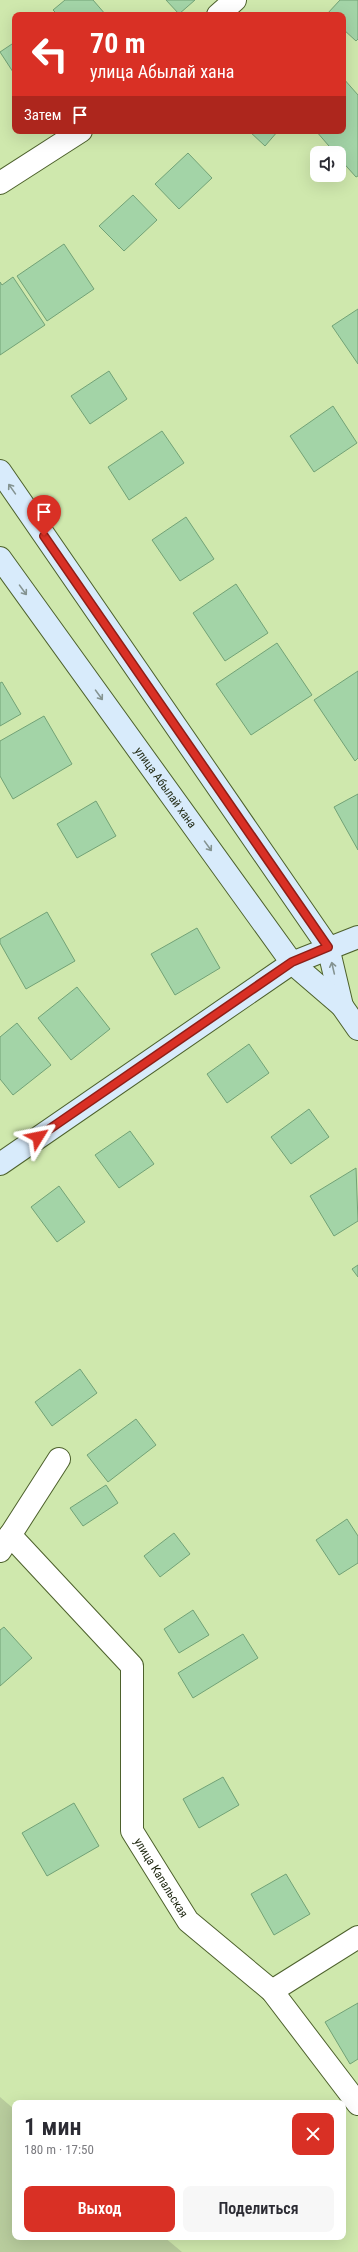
<!DOCTYPE html>
<html lang="ru">
<head>
<meta charset="utf-8">
<style>
	:root { --surface:#fff; --page:#f7f7f7; --text:#2b2b33; --muted:#7c7c81; --accent:#d93025 }
	body { margin:0; font-family:"Roboto Condensed",sans-serif; background:var(--page); color:var(--text); height:100vh; display:flex; flex-direction:column; font-size:15px; white-space:nowrap }
	* { box-sizing:border-box; margin:0 }
	p { font-size:13px; color:var(--muted) }
	.icon { flex:none; width:22px; height:22px; fill:none; stroke:currentColor; stroke-width:2; stroke-linecap:round; stroke-linejoin:round }
	.map { position:relative; flex:1; overflow:hidden }
	.drawer { position:absolute; left:12px; top:2100px; width:334px; height:140px; display:flex; flex-direction:column; background:var(--surface); border-radius:8px; box-shadow:0 4px 16px #0002 }
	.drawer>* { flex:none }
	.top-card { position:absolute; left:12px; top:12px; width:334px; height:122px; border-radius:8px; box-shadow:0 4px 16px #0002; background:#d93025; color:#fff; overflow:hidden }
	.controls { position:absolute; left:310px; top:146px; display:grid; gap:8px }
	.controls a { display:grid; place-items:center; width:36px; height:36px; border-radius:8px; background:var(--surface); box-shadow:0 4px 16px #0002; font-size:20px }
	.pin { position:absolute; display:grid; place-items:center; width:34px; height:34px; color:#fff; margin:-41px -17px; border-radius:50% 50% 50% 0; rotate:-45deg; box-shadow:0 0 4px #0007 }
	.pin .icon { rotate:45deg }
	.me { position:absolute; width:44px; margin:-22px; rotate:55deg; stroke-linejoin:round; filter:drop-shadow(0 0 3px #0008) }
	.turn { display:flex; align-items:center; gap:14px; height:84px; padding:0 12px; font-size:18px }
	.turn .icon { width:52px; height:52px; stroke-width:2.5 }
	.turn b { display:block; font-size:28px; line-height:34px }
	.then { display:flex; align-items:center; height:38px; padding:0 12px; background:#0003; gap:8px; font-size:15px }
	.round { display:grid; place-items:center; flex:none; width:42px; height:42px; border-radius:8px; background:var(--page) }
	.headline { display:flex; align-items:center; justify-content:space-between; height:68px; padding:0 12px }
	h1 { font-size:24px; font-weight:600; line-height:30px }
	.cta { display:flex; gap:8px; margin-top:auto; padding:8px 12px }
	.cta a { flex:1; height:46px; border-radius:8px; background:var(--accent); color:#fff; font-size:16px; font-weight:600; line-height:46px; text-align:center }
	.cta a+a { background:var(--page); color:var(--text) }
	.map>svg:first-child { display:block }
</style>
</head>
<body>
<div class="map">
<svg width="358" height="2252" viewBox="0 0 358 2252">
	<rect width="100%" height="100%" fill="#cfe8ad"/>
	<polygon fill="#b8cc9d" points="0,2097 15,2110 15,2237 164,2237 182,2252 0,2252"/>
	<g fill="#a3d4a7" stroke="#72a276">
		<polygon points="65,0 93,0 106,15 58,15 53,10"/>
		<polygon points="166,0 195,0 179,14"/>
		<polygon points="340,0 358,0 358,39 356,41 343,29 343,15 327,14"/>
		<polygon points="15,42 15,75 0,52"/>
		<polygon points="343,78 358,95 358,176 356,177 339,158 339,153 335,153 316,131 343,131"/>
		<polygon points="249,131 278,131 265,146"/>
		<polygon points="188,153 212,178 179,209 155,184"/>
		<polygon points="133,195 157,220 124,251 99,226"/>
		<polygon points="64,244 94,289 47,321 17,276"/>
		<polygon points="13,277 45,325 0,355 0,282 2,285"/>
		<polygon points="358,309 358,364 332,326"/>
		<polygon points="109,371 127,399 90,424 71,396"/>
		<polygon points="333,406 357,443 314,472 290,436"/>
		<polygon points="162,431 184,463 129,500 108,467"/>
		<polygon points="186,517 214,559 180,581 152,540"/>
		<polygon points="236,584 268,633 225,661 193,613"/>
		<polygon points="277,643 312,695 251,735 216,684"/>
		<polygon points="358,671 358,758 355,761 314,700"/>
		<polygon points="2,682 21,714 0,726 0,683"/>
		<polygon points="44,716 72,764 13,799 0,776 0,741"/>
		<polygon points="358,794 358,850 334,807"/>
		<polygon points="96,801 116,836 77,858 57,824"/>
		<polygon points="47,912 75,961 26,989 0,943 0,939"/>
		<polygon points="197,928 220,968 175,995 151,954"/>
		<polygon points="77,987 110,1029 71,1060 38,1018"/>
		<polygon points="17,1023 51,1065 13,1095 0,1079 0,1037"/>
		<polygon points="249,1044 269,1073 227,1103 207,1074"/>
		<polygon points="309,1109 329,1137 291,1164 271,1137"/>
		<polygon points="130,1131 154,1164 119,1188 95,1155"/>
		<polygon points="356,1168 358,1221 334,1236 310,1196"/>
		<polygon points="59,1186 85,1222 57,1242 31,1207"/>
		<polygon points="358,1265 358,1277 352,1269"/>
		<polygon points="80,1369 97,1393 52,1426 35,1402"/>
		<polygon points="136,1419 156,1445 108,1482 87,1455"/>
		<polygon points="106,1485 118,1503 83,1526 70,1508"/>
		<polygon points="347,1519 358,1536 358,1563 339,1575 316,1540"/>
		<polygon points="174,1533 190,1554 160,1577 144,1556"/>
		<polygon points="193,1610 209,1635 179,1653 164,1629"/>
		<polygon points="4,1627 32,1658 0,1686 0,1630"/>
		<polygon points="243,1634 258,1658 193,1698 178,1673"/>
		<polygon points="223,1777 239,1805 199,1828 183,1799"/>
		<polygon points="74,1803 99,1846 47,1876 22,1833"/>
		<polygon points="286,1874 310,1914 274,1935 251,1894"/>
		<polygon points="358,2003 358,2059 350,2064 325,2022"/>
	</g>
	<g fill="none" stroke-linecap="round" stroke-linejoin="round">
		<g stroke="#4d612c" stroke-width="24">
			<g id="street">
				<polyline points="218,15 235,0"/>
				<polyline points="0,183 81,131"/>
				<path id="s1" d="M10 1535 132 1666V1831L188 1921 272 1991 358 2104"/>
				<polyline points="0,1551 59,1459"/>
				<polyline points="272,1991 358,1937"/>
			</g>
		</g>
		<g stroke="#4d612c" stroke-width="24">
			<g id="secondary">
				<polyline points="0,471 328,947 342,1006"/>
				<path id="s2" d="M0 558 292 963 342 1006 358 1029"/>
				<polyline points="0,1164 292,963 358,937"/>
			</g>
		</g>
		<use href="#street" stroke="#fff" stroke-width="22"/>
		<use href="#secondary" stroke="#d8ebfb" stroke-width="22"/>
	</g>
	<defs><path id="oneway-shaft" d="M-6 0H5M1.5-3L5.5 0L1.5 3" fill="none" stroke-width="1.6" stroke-linecap="round" stroke-linejoin="round"/></defs>
	<g stroke="#849391">
		<use href="#oneway-shaft" transform="translate(12 489) rotate(-125)"/>
		<use href="#oneway-shaft" transform="translate(23 590) rotate(54)"/>
		<use href="#oneway-shaft" transform="translate(99 695) rotate(54)"/>
		<use href="#oneway-shaft" transform="translate(208 846) rotate(54)"/>
		<use href="#oneway-shaft" transform="translate(333 968) rotate(-103)"/>
	</g>
	<g fill="none" stroke-linecap="round" stroke-linejoin="round">
		<g stroke="#8d1f18" stroke-width="10">
			<polyline id="route" points="38,1137 292,962 328,947 44,536"/>
		</g>
		<use href="#route" stroke="#d93025" stroke-width="7"/>
	</g>
	<g text-anchor="middle" stroke-width="3.5" stroke-linejoin="round" paint-order="stroke">
		<g font-size="12" fill="#1e2710" stroke="#cfe8ad">
			<text dy="4" stroke="none"><textPath href="#s2" startOffset="283">улица Абылай хана</textPath></text>
			<text dy="4" stroke="none"><textPath href="#s1" startOffset="399">улица Капальская</textPath></text>
		</g>
	</g>
</svg>
<div class="controls">
<a><svg class="icon" aria-label="sound" viewBox="0 0 24 24"><path d="M4 9h4l5-4v14l-5-4H4zM17 9q2 3 0 6"/></svg></a>
</div>
<div class="pin" style="left:44px;top:536px;background:#d93025"><svg class="icon" aria-label="arrive" viewBox="0 0 24 24"><path d="M6 21V4h12l-3 4 3 4H6"/></svg></div>
<svg class="me" style="left:38px;top:1137px" viewBox="-20 -20 40 40"><path d="M0-17L14 15 0 8-14 15z" fill="#d93025" stroke="#fff" stroke-width="4"/></svg>
<div class="top-card">
<div class="turn"><svg class="icon" aria-label="left" viewBox="0 0 24 24"><path d="M17 20v-9H6M10 6l-5 5 5 5"/></svg><div><b>70 m</b>улица Абылай хана</div></div>
<div class="then">Затем<svg class="icon" aria-label="arrive" viewBox="0 0 24 24"><path d="M6 21V4h12l-3 4 3 4H6"/></svg></div>
</div>
<section class="drawer">
<div class="headline"><div><h1>1 мин</h1><p>180 m · 17:50</p></div><a class="round" style="background:#d93025;color:#fff"><svg class="icon" aria-label="close" viewBox="0 0 24 24"><path d="M6 6l12 12M18 6L6 18"/></svg></a></div>
<div class="cta"><a>Выход</a><a>Поделиться</a></div>
</section>
</div>
</body>
</html>
